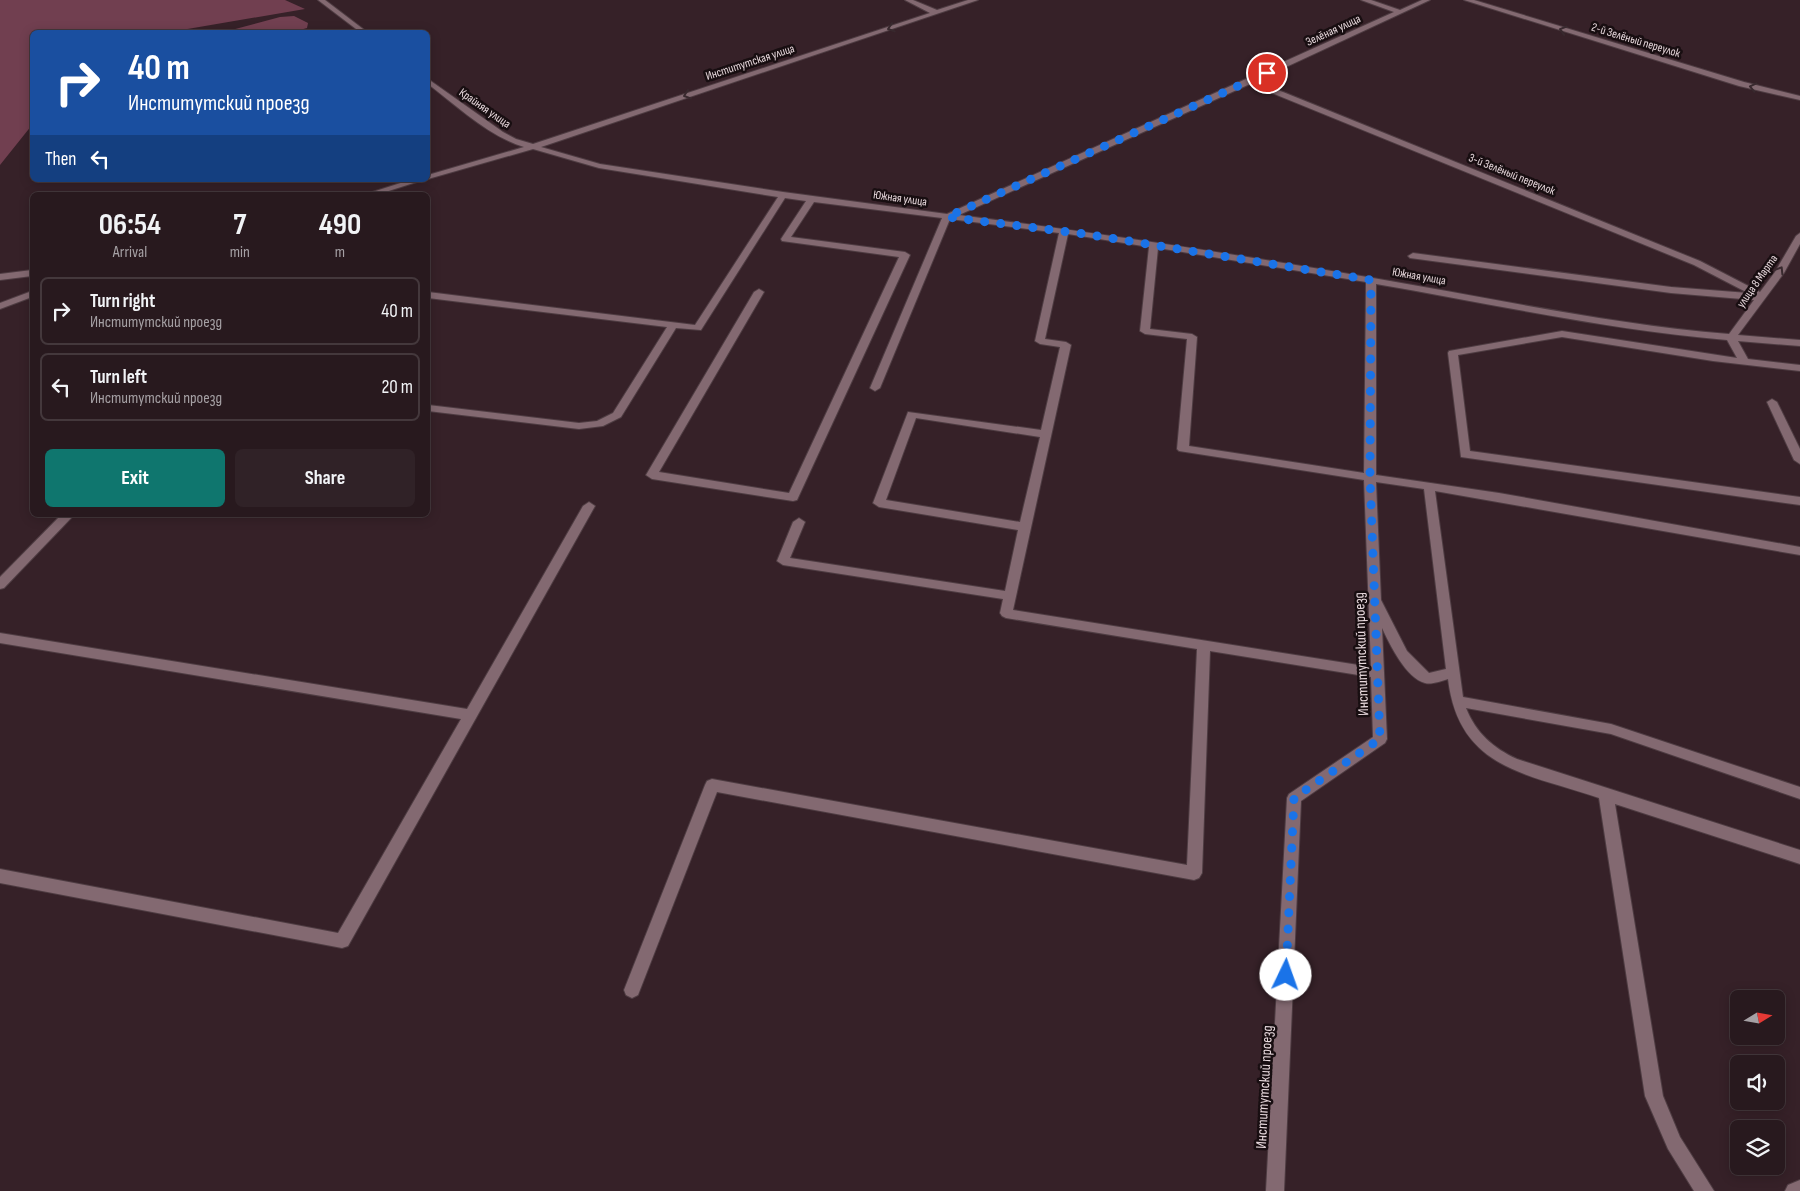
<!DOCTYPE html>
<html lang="en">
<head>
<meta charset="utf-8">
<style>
	:root { --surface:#28191e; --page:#302227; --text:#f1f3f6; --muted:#a5a0a4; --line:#44383c; --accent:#0f766e }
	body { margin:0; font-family:"Sofia Sans Condensed",sans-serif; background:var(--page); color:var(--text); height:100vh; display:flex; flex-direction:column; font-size:19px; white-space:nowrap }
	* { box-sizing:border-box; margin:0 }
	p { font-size:16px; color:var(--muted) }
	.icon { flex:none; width:28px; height:28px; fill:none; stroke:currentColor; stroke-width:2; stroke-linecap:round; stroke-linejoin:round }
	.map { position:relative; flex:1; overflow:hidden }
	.sheet { position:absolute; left:30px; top:192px; width:400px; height:325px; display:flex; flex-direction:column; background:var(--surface); border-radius:8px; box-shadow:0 2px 12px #0003,0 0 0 1px var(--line) }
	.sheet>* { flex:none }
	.top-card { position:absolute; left:30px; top:30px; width:400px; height:152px; border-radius:8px; box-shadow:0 2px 12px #0003,0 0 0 1px var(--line); background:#1a4fa0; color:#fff; overflow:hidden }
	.needle { width:32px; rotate:79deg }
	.buttons { position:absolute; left:1730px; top:990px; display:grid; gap:10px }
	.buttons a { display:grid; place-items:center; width:55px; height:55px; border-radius:8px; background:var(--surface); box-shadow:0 2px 12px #0003,0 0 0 1px var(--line); font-size:25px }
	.pin { position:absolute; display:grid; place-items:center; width:42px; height:42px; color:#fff; margin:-21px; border:2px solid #fff; border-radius:50%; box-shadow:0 1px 5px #0007 }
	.me { position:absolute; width:55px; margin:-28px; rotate:3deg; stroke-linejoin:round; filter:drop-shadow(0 0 4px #0008) }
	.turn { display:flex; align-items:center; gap:18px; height:105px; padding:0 15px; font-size:22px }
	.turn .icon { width:65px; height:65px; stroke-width:2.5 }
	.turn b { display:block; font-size:35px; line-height:42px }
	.then { display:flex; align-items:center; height:48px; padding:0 15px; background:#0003; gap:10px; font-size:19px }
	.eta { display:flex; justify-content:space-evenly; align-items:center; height:85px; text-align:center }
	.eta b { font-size:30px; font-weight:700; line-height:35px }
	.button { display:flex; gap:10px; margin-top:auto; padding:10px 15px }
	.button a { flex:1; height:58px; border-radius:8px; background:var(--accent); color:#fff; font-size:20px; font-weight:700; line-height:58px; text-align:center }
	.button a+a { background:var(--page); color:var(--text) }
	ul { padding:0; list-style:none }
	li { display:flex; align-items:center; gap:15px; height:68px; margin:0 10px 8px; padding:0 5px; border:2px solid var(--line); border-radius:8px }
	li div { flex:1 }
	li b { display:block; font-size:19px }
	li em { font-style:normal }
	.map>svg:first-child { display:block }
</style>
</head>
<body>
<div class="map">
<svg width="1800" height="1191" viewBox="0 0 1800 1191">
	<rect width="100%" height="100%" fill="#362128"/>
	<polygon fill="#713f50" points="0,0 285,0 305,9 170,32 32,32 32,125 0,165"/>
	<polygon fill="#724051" points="294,16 308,23 307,28 293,32 224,32 280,17"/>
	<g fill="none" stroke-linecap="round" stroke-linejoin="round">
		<g stroke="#4e3c42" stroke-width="2">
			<g id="minor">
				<polygon points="318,0 325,0 367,32 360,32"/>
				<path d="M905 0H913L937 10 968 0H978L541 147 600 164 783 192 947 214 1394 12 1361 0H1371L1400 10 1422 0H1430L1256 81 1700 261 1760 292 1775 272 1796 236 1800 233V244L1784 273 1738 335 1800 340V346L1738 341 1748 359 1800 365V371L1713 361 1562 337 1458 355 1470 451 1800 497V505L1461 457 1448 353 1449 351 1562 331 1737 358 1727 340C1609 330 1492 304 1376 284V475L1499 493 1800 547V555L1435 491 1463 697 1611 724 1800 787V799L1611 734 1466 708C1476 733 1493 748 1517 759L1800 850V864L1615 804 1663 1096 1680 1137 1714 1191H1694L1668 1149 1645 1096 1599 798C1527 773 1459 770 1448 679 1441 681 1431 685 1425 683 1406 678 1390 645 1382 628L1387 739 1385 743 1301 801 1284 1191H1266L1287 798 1289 794 1373 737 1371 677 1210 651 1202 873 1199 878 1194 880 717 792 638 995 632 998 626 995 624 990 705 785 707 781 712 779 1187 865 1197 649 1006 618 1002 616 1000 613 1003 599 783 565 777 561 793 522 799 518 805 522 790 558 1005 591 1018 530 879 507 873 503 908 412 1041 430 1060 347 1040 344 1035 341 1059 233 950 219 880 388 875 391 870 388 942 218 814 202 791 237 905 252 910 255 797 500 793 501 652 479 646 475 754 292 759 289 764 292 659 472 789 493 899 257 782 241 781 239 806 201 785 198 701 330 676 328 621 417 603 426 579 429 428 411V405L579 423 597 421 613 413 667 327 428 298V292L695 325 778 197 599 168 533 149 428 179V175L524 147C488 136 457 106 428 84V79L503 132 516 139 533 144 930 13ZM1250 84 1694 265 1748 293 1671 287 1413 253 1408 256 1410 258 1671 293 1754 300 1729 334C1609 324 1491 298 1373 278 1235 254 1097 233 959 215ZM1068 234 1149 247 1140 331 1145 334 1187 339 1177 449 1179 451 1364 480 1371 667 1013 610 1071 345 1066 342 1045 339ZM1158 248 1366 282 1364 473 1189 446 1197 337 1192 334 1150 329ZM916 418 1040 437 1020 522 886 500ZM1376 482 1424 489 1446 669 1429 673 1407 651 1381 600Z"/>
				<polygon points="1464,0 1474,0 1744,82 1800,96 1800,100 1739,86"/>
				<polygon points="410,180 423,180 376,195 363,195"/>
				<polygon points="32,270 32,276 0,280 0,274"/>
				<polygon points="32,291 32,297 0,309 0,303"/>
				<polygon points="1772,399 1777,402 1800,449 1800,464 1794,460 1767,402"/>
				<polygon points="589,502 595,506 348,946 342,948 0,883 0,869 338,933 461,719 0,643 0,633 467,709 583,506"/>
				<polygon points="61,515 74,515 4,588 0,589 0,577"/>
				<polygon points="1800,1180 1800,1191 1785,1191 1788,1185"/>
			</g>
		</g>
		<use href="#minor" fill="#836971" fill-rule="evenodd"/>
	</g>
	<defs><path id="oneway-chevron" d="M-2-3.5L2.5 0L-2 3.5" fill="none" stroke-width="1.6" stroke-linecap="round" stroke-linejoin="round" transform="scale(1.25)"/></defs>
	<g stroke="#38292e">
		<use href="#oneway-chevron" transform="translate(891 28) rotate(162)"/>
		<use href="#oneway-chevron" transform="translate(1563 30) rotate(-163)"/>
		<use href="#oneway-chevron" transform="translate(1753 87) rotate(-167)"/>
		<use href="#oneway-chevron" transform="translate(687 95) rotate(161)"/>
		<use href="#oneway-chevron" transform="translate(1780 270) rotate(-58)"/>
	</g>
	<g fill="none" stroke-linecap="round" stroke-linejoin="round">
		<polyline stroke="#1a73e8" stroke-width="9" stroke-dasharray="0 16.2" points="1267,73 947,217 1085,234 1371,280 1370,477 1380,739 1294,798 1286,975"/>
	</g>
	<g text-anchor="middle" stroke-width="5" stroke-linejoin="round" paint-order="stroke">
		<g font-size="12" fill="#e9dade" stroke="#180e11">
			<text transform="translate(1333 30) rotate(-25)" y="4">Зелёная улица</text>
			<text transform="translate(1636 40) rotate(17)" y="4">2-й Зелёный переулок</text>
			<text transform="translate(750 62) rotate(-18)" y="4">Институтская улица</text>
			<text transform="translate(485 108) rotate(35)" y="4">Крайняя улица</text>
			<text transform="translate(1512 174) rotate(22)" y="4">3-й Зелёный переулок</text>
			<text transform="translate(900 198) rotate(8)" y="4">Южная улица</text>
			<text transform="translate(1419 276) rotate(10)" y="4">Южная улица</text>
			<text transform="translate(1757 281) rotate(-55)" y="4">улица 8 Марта</text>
		</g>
		<g font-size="15" fill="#e9dade" stroke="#180e11">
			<text transform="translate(1361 654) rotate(-92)" y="5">Институтский проезд</text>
			<text transform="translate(1264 1087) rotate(-87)" y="5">Институтский проезд</text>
		</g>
	</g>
</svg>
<div class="buttons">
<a><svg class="needle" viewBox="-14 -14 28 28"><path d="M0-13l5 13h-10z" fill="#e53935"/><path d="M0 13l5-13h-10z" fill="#a5a0a4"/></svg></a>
<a><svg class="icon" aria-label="sound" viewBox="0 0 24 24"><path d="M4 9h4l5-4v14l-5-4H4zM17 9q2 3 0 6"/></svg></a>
<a><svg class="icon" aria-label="layers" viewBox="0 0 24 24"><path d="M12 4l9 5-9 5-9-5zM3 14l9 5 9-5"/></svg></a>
</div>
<div class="pin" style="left:1267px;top:73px;background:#d93025"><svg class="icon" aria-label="arrive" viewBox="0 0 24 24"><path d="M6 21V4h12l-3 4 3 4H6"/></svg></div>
<svg class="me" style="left:1286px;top:975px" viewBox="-20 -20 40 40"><circle r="19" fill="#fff"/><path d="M0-13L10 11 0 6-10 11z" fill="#1a73e8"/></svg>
<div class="top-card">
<div class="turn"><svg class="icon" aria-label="right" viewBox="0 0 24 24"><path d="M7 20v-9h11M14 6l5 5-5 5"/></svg><div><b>40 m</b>Институтский проезд</div></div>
<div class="then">Then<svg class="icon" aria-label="left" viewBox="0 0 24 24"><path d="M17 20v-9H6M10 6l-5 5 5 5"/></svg></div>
</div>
<section class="sheet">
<div class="eta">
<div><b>06:54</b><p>Arrival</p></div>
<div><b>7</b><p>min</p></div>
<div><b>490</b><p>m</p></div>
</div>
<ul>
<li><svg class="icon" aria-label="right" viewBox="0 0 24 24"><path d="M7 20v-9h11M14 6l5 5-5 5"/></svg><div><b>Turn right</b><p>Институтский проезд</p></div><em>40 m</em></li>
<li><svg class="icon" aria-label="left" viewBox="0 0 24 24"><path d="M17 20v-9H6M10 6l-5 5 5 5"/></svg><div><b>Turn left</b><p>Институтский проезд</p></div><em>20 m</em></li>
</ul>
<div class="button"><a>Exit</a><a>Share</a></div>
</section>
</div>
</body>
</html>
